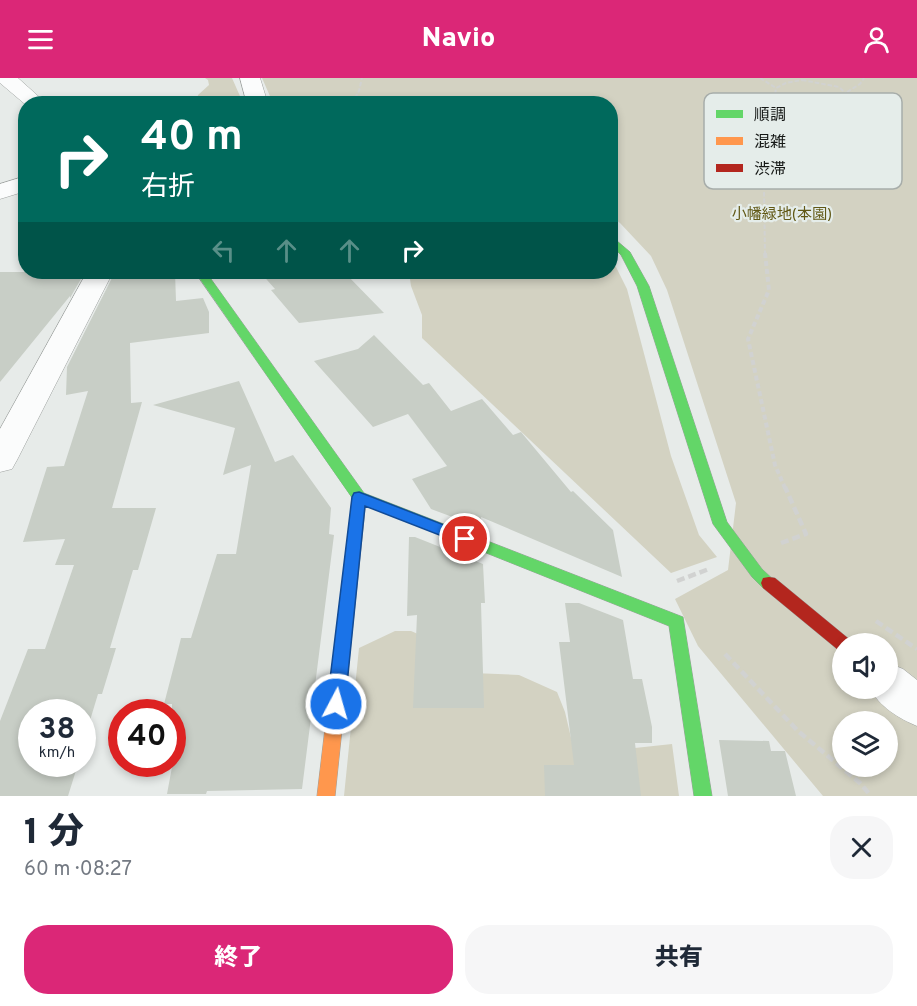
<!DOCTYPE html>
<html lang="ja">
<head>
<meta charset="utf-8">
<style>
	:root { --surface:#fff; --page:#f6f6f7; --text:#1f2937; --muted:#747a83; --accent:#db2777 }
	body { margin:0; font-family:Overpass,"Noto Sans JP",sans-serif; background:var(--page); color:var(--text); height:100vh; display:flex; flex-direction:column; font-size:22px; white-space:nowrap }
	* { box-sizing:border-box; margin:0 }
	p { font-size:20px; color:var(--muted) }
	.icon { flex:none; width:33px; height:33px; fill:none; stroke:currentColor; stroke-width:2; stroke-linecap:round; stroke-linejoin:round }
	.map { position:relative; height:718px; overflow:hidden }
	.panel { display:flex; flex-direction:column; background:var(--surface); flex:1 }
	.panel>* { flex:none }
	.banner { position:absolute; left:18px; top:18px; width:600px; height:183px; border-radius:24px; box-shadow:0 3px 9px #0003; background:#00695c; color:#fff; overflow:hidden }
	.buttons { position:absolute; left:832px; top:555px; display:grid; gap:12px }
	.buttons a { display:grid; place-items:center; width:66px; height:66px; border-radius:50%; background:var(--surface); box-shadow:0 3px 9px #0003; font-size:30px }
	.speed { position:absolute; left:18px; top:621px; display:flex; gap:12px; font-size:30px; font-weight:700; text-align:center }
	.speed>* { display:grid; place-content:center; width:78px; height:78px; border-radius:50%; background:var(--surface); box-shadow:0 3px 9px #0003; line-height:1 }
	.speed small { font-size:15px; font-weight:400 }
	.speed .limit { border:9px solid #d22; background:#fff; color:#111 }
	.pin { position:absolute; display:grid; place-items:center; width:51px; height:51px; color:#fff; margin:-26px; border:3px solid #fff; border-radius:50%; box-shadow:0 2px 6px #0007 }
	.me { position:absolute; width:66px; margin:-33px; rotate:6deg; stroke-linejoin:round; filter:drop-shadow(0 0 4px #0008) }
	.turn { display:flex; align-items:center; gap:21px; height:126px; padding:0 24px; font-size:27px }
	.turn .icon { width:78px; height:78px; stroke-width:2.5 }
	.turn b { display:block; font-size:42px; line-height:51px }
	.lanes { display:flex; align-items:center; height:57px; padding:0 24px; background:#0003; justify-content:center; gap:30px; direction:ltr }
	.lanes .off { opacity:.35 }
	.round { display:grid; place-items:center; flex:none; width:63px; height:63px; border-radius:24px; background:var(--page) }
	.summary { display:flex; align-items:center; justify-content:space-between; height:102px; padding:0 24px }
	h1 { font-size:36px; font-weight:800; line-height:45px }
	.action { display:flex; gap:12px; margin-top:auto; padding:12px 24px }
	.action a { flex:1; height:69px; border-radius:24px; background:var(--accent); color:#fff; font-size:24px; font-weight:800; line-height:69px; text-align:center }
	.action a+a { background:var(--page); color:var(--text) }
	header { display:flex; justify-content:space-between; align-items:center; height:78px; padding:0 24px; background:var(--accent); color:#fff; font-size:27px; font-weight:800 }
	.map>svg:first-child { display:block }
</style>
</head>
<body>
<header><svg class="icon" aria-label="menu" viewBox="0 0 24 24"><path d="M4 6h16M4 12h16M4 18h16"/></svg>Navio<svg class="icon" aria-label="person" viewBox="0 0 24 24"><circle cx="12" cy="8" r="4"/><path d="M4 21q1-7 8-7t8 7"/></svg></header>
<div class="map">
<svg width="917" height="718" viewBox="0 0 917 718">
	<rect width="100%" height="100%" fill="#e7ebe9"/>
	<g fill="#d3d2c2" fill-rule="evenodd">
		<polygon points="205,0 232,0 243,25 196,25 198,17 209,7 208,2"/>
		<path d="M262 0H917V718H823L698 568 675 521 728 492 736 425 667 212 651 178 620 145 611 138 610 26 273 25ZM843 566H888V610H843ZM843 644H888V688H843Z"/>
		<polygon points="611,179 627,211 671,378 699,457 717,479 671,495 422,260 422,237 411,208 409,194 610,194"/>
		<polygon points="395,553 411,553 439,565 473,595 519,597 557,614 565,634 572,664 607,673 672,666 679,718 344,718 359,570"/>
	</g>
	<g fill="#c8cec6">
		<polygon points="0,194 85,194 70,220 70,218 0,304"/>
		<polygon points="115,194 175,194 176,223 203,220 209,234 209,255 130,265 131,325 142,324 112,430 156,430 138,492 133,492 110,570 116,570 102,616 98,616 82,669 82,634 32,634 32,686 78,686 68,718 0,718 0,643 28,571 45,571 74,487 55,487 65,461 23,464 47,389 64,388 88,313 66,317 67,289"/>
		<polygon points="260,194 344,194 384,235 299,245 271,212 275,211"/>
		<polygon points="374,257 423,307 429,305 451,333 482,321 513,357 521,354 571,414 573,413 613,452 622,499 481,439 482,450 431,431 412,401 447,388 408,336 373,349 314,283 358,271"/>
		<polygon points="239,303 275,384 293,377 331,430 329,456 334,457 302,711 207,713 206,716 167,716 172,689 172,626 164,626 176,580 181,560 191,560 217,476 236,476 251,387 223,397 235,350 153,327"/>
		<polygon points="409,459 415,459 483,486 485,525 481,525 484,630 413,630 417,537 407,538"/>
		<polygon points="565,525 579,525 623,542 633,601 642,601 652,649 652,665 635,665 641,718 545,718 544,687 574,687 559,564 570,564"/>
		<polygon points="719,662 769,663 771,673 785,673 796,718 728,718"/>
	</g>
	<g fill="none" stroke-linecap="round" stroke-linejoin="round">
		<g stroke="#9ca09e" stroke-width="1">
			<g id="street">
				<polygon points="0,0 18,0 47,26 26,27 0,5"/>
				<polygon points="240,0 260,0 268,26 247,26"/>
				<polygon points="26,98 26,113 0,121 0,106"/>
				<polygon points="87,194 113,194 17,382 12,391 0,394 0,351"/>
				<path d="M888 585 903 591 917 602V648C900 641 878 628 870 610H888Z"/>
			</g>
		</g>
		<g stroke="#9ca09e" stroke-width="1">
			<g id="fast">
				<polygon points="610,157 630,174 649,208 727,444 762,491 777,505 775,510 769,511 763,510 752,499 713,446 637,208 621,177 610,166"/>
				<polygon points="195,194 206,194 364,415 683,539 712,718 694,718 669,548 366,427 363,435 353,435 351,431 352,420"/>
			</g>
		</g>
		<g stroke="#9ca09e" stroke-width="1">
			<polygon id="slow" points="358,425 363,427 365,431 335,718 317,718 351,431 353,427"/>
		</g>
		<g stroke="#9ca09e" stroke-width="1">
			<polygon id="jam" points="769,499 775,500 849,561 851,566 843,566 843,573 837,571 763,510 761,505 763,500"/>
		</g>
		<g stroke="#d1d2d1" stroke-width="2" stroke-dasharray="4.5 2" stroke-linecap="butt">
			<polyline points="760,0 776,10"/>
			<path d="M802 2 839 9 855 24C832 47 798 36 775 18L776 10 786 5Z"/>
			<polyline points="847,14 860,6 864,0"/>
			<polyline points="352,26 359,13 362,0"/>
			<polyline points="765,177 763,49 772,39 788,29"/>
		</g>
		<polyline stroke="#d1d2d1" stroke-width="4" stroke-dasharray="5 3" stroke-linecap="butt" points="765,175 769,212 748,261 775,387 785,410"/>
		<g stroke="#d1d2d1" stroke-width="4.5" stroke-dasharray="8 4" stroke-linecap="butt">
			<polyline points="781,465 806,456 785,409"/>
			<polyline points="677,503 709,491"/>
			<polyline points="876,543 917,571"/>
			<polyline points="725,576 798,653 860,705 871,718"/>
		</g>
		<use href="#street" fill="#fbfcfc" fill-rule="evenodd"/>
		<use href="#fast" fill="#63d668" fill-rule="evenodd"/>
		<use href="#slow" fill="#ff974d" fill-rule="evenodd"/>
		<use href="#jam" fill="#b3261e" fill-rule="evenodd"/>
	</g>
	<polygon fill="#1a73e8" stroke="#114b97" stroke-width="1.5" points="359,414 470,457 472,461 470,465 465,467 365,428 345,626 342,632 336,634 330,632 327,626 352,419 354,415"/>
	<g text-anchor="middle" stroke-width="4.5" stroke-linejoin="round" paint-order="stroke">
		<g font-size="15" fill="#615815" stroke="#e5edea">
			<text x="782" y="141">小幡緑地(本園)</text>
		</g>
	</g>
	<rect x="704" y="15" width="198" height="96" rx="9" fill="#e5edea" stroke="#a7adaa" stroke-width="1.5"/>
	<rect x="716" y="32" width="27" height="8" fill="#63d668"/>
	<rect x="716" y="59" width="27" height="8" fill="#ff974d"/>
	<rect x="716" y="86" width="27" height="8" fill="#b3261e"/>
	<g font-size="16" fill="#151816">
		<text x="754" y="42">順調</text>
		<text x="754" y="69">混雑</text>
		<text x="754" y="96">渋滞</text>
	</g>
</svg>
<div class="buttons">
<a><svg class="icon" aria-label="sound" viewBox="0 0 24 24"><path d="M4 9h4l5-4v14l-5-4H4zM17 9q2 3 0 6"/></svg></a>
<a><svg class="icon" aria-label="layers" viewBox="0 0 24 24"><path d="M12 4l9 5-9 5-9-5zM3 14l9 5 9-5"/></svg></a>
</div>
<div class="speed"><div>38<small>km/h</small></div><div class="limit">40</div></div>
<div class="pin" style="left:465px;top:461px;background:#d93025"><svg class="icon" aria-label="arrive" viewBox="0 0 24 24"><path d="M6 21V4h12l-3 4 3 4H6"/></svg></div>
<svg class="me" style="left:336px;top:626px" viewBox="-20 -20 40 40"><circle r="17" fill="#1a73e8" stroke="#fff" stroke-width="3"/><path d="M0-11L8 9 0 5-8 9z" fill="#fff"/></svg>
<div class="banner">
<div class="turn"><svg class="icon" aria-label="right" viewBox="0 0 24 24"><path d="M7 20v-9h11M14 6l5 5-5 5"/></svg><div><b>40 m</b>右折</div></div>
<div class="lanes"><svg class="icon off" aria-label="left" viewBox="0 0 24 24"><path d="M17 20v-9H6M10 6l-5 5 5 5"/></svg><svg class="icon off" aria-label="ahead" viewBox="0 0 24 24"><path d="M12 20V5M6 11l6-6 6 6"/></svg><svg class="icon off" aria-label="ahead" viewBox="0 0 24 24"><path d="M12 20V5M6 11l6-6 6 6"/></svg><svg class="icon" aria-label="right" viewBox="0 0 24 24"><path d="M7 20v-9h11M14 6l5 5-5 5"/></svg></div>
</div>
</div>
<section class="panel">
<div class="summary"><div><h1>1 分</h1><p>60 m · 08:27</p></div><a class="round"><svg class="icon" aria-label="close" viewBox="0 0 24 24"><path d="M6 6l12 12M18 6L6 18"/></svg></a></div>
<div class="action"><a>終了</a><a>共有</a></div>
</section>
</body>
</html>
